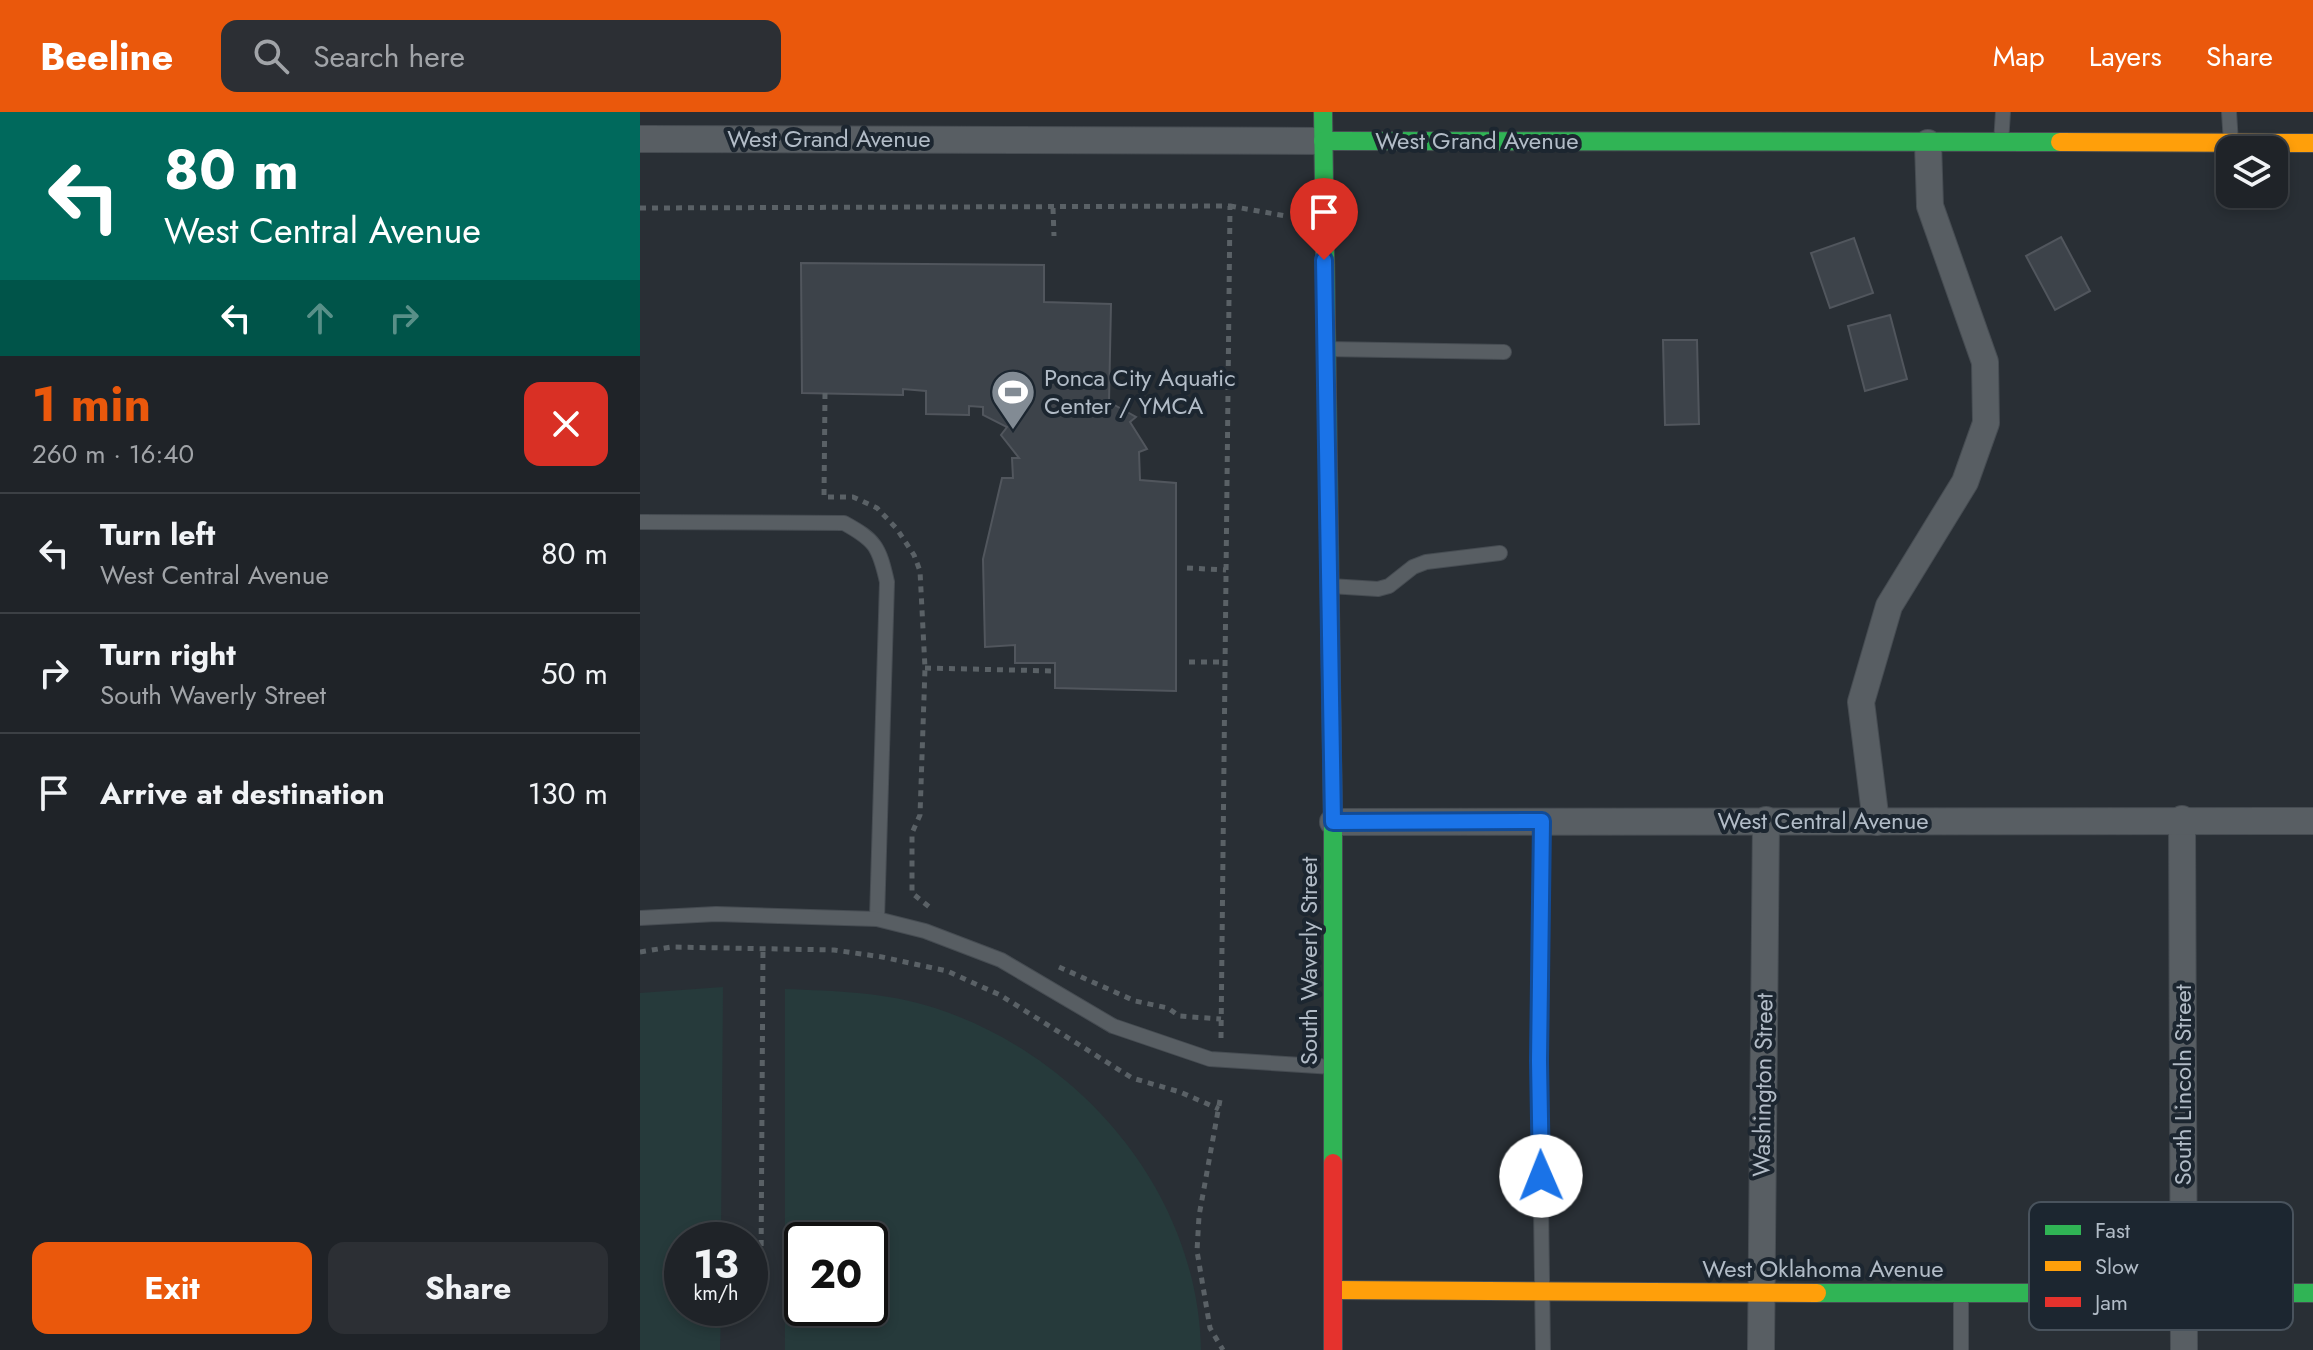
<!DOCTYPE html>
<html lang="en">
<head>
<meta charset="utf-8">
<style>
	:root { --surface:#1f2328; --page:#2c2f34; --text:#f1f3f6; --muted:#a1a4a8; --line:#3c4045; --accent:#ea580c }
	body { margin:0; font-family:Jost,sans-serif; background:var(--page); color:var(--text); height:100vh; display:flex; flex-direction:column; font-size:30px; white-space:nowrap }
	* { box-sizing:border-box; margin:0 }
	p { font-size:26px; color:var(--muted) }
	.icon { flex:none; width:44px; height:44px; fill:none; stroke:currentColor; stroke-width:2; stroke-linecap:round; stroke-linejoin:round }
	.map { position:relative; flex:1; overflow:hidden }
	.panel { display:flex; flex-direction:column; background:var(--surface); width:640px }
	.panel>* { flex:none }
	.hud { background:#00695c; color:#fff; overflow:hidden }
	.controls { position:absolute; left:1576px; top:24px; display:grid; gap:16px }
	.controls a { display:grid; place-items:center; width:72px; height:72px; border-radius:16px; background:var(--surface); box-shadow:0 4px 12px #0003,0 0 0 2px var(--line); font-size:40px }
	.speed { position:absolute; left:24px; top:1110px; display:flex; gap:16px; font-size:40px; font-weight:700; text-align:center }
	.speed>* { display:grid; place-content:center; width:104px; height:104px; border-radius:50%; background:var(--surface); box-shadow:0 4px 12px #0003,0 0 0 2px var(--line); line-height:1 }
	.speed small { font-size:20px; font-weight:400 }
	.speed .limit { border:4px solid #111; border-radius:12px; background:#fff; color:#111 }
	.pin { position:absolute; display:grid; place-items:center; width:68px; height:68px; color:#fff; margin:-82px -34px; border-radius:50% 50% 50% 0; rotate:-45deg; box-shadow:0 0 8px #0007 }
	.pin .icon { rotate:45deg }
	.me { position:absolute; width:88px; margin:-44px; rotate:359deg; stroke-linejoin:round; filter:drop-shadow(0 0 6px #0008) }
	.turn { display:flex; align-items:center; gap:28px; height:168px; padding:0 32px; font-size:36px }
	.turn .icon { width:104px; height:104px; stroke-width:2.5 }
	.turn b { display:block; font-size:56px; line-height:68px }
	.lanes { display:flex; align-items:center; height:76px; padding:0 32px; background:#0003; justify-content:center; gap:40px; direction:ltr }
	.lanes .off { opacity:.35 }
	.round { display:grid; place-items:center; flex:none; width:84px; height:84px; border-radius:16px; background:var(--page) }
	.summary { display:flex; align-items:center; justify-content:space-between; height:136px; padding:0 32px }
	h1 { font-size:48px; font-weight:700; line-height:60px; color:var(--accent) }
	.button { display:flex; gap:16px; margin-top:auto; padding:16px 32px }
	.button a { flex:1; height:92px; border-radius:16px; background:var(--accent); color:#fff; font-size:32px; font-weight:700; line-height:92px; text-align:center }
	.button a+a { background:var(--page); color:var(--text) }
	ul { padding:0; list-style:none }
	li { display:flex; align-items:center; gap:24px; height:120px; padding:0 32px; border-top:2px solid var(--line) }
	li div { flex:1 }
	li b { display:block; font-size:30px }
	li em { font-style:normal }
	header { display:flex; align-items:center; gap:48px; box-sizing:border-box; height:112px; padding:0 40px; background:var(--accent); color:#fff }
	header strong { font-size:38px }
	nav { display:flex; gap:44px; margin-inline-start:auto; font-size:28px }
	.search { width:560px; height:72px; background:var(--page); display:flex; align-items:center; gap:20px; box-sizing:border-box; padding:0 28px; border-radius:16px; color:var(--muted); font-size:30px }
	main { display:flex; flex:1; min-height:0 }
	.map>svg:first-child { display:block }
</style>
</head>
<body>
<header>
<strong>Beeline</strong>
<div class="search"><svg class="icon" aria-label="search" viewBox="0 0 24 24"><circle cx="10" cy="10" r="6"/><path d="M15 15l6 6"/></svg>Search here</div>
<nav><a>Map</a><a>Layers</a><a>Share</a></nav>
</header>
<main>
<section class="panel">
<div class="hud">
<div class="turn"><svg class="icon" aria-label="left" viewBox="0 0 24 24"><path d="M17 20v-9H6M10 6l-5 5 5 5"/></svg><div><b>80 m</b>West Central Avenue</div></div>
<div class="lanes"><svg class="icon" aria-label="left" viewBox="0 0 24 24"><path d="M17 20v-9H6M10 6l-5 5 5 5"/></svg><svg class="icon off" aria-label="ahead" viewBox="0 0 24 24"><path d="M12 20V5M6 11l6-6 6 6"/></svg><svg class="icon off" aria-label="right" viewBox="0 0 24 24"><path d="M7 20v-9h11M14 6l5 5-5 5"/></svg></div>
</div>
<div class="summary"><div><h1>1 min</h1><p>260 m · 16:40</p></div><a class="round" style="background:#d93025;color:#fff"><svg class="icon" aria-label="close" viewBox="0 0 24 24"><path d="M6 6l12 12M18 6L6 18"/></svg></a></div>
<ul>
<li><svg class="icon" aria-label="left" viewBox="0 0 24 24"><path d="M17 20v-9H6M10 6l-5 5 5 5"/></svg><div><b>Turn left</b><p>West Central Avenue</p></div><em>80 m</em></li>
<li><svg class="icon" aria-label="right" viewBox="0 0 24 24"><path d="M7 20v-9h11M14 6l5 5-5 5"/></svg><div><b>Turn right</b><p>South Waverly Street</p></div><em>50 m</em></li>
<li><svg class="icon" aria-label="arrive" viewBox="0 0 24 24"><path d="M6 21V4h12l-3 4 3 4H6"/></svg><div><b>Arrive at destination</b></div><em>130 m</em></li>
</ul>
<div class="button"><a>Exit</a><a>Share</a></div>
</section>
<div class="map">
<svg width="1673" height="1238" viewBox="0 0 1673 1238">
	<rect width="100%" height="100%" fill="#292f35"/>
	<g fill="#263a3b" fill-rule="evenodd">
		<polygon points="83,875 81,1128 42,1128 42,1196 81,1196 80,1238 0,1238 0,881"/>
		<path d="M145 877C196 879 246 880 295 896 442 944 558 1081 561 1238H145ZM162 1128H230V1196H162Z"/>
	</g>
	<g fill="#3d434a" stroke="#51565d" stroke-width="2">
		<polygon points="1421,125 1450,179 1415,198 1386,144"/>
		<polygon points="1214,126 1233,181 1190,196 1171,141"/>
		<polygon points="161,151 404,153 404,190 471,192 469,290 496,305 490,310 507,337 499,340 500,368 536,371 536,579 415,576 415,551 375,551 375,533 345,535 343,447 362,366 373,366 372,346 379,346 361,323 367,315 343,303 343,295 329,294 329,303 286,302 286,279 263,277 263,283 162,281"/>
		<polygon points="1250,203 1267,267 1225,279 1208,214"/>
		<polygon points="1023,228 1057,228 1059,312 1025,313"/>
	</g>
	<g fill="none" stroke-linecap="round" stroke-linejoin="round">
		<g stroke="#464c52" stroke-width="16">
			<g id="lane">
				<polyline points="1589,0 1591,31"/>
				<polyline points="1361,31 1363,0"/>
				<polyline points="686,237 864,240"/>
				<path d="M0 410 204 411C235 428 239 434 247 470L237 807"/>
				<polyline points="690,474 738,477 749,474 773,455 786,450 860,441"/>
				<polyline points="902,709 899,949 903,1238"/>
				<polyline points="0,806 76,802 237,807 285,819 361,848 473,914 570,947 693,955"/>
				<polyline points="1321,1182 1321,1238"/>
			</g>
		</g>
		<g stroke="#464c52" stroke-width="28">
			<g id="street">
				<polyline points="0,27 683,29"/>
				<polyline points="1542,707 1544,1238"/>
				<polyline points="693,710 1673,709"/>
				<polyline points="1236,710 1221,590 1249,494 1325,370 1346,311 1345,250 1290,94 1288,31"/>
				<polyline points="1121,1238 1126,708"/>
			</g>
		</g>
		<g stroke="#464c52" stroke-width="20">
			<g id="fast">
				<polyline points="683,0 693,710 693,1051"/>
				<polyline points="683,29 1420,30"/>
				<polyline points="1177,1181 1673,1181"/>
			</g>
		</g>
		<g stroke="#464c52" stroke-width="20">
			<g id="slow">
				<polyline points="1420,30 1673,31"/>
				<polyline points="693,1178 1177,1181"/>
			</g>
		</g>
		<g stroke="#464c52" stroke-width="20">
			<polyline id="jam" points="693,1051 693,1238"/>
		</g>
		<g stroke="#5a6166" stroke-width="5" stroke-dasharray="6 6" stroke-linecap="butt">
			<polyline points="590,94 646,104"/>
			<polyline points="0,96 590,94 581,927"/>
			<polyline points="413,96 414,124"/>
			<polyline points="185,281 184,385 213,385 237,396 257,417 274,443 280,459 285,556 280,703 272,721 272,781 293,798"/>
			<polyline points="547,456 586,458"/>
			<polyline points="549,550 585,550"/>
			<polyline points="285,556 415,559"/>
			<polyline points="0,840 31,835 194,838 242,845 307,859 360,883 492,966 540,980 579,997"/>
			<polyline points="419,855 495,889 528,896 539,904 581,907"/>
			<polyline points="580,988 559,1104 557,1139 570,1216 583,1238"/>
			<polyline points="121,1158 123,835"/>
		</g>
		<use href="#lane" stroke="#585e63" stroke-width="14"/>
		<use href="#street" stroke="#585e63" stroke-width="26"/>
		<use href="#fast" stroke="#30b455" stroke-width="18"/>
		<use href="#slow" stroke="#ff9f0a" stroke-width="18"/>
		<use href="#jam" stroke="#e5322d" stroke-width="18"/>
	</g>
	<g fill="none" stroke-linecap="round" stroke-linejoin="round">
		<g stroke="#114b97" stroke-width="20">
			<polyline id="route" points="684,148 693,710 902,709 899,949 901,1064"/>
		</g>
		<use href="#route" stroke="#1a73e8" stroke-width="14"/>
	</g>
	<defs>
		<g id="stadium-pin" transform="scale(2.3)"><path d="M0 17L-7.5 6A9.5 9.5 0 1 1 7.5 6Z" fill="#828b94" stroke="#1c2630"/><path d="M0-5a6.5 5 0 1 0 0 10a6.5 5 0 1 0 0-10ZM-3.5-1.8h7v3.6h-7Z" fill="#fff"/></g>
	</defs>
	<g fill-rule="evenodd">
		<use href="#stadium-pin" x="373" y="280"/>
	</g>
	<g text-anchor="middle" stroke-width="8" stroke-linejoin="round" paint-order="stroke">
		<g font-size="24" fill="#b2bcc7" stroke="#1c2630">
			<text x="189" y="35">West Grand Avenue</text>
			<text x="837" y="37">West Grand Avenue</text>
			<text x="1183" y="717">West Central Avenue</text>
			<text transform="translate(669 849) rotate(-90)" y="8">South Waverly Street</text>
			<text transform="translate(1123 973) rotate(-89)" y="8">Washington Street</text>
			<text transform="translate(1543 973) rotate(-90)" y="8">South Lincoln Street</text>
			<text x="1183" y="1165">West Oklahoma Avenue</text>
		</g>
		<g font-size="24" fill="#b2bcc7" stroke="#1c2630" text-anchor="start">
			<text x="404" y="274">Ponca City Aquatic<tspan x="404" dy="28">Center / YMCA</tspan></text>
		</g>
	</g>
	<rect x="1389" y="1090" width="264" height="128" rx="12" fill="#1c2630" stroke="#49535d" stroke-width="2"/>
	<rect x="1405" y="1113" width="36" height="10" fill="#30b455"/>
	<rect x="1405" y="1149" width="36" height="10" fill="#ff9f0a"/>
	<rect x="1405" y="1185" width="36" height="10" fill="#e5322d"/>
	<g font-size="22" fill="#b2bcc7">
		<text x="1455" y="1126">Fast</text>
		<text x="1455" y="1162">Slow</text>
		<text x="1455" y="1198">Jam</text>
	</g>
</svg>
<div class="controls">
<a><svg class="icon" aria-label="layers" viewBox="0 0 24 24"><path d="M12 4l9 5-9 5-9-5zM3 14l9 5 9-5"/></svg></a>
</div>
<div class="speed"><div>13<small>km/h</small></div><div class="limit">20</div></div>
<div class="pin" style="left:684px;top:148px;background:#d93025"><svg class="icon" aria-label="arrive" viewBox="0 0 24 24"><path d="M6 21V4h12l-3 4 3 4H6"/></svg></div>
<svg class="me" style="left:901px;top:1064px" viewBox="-20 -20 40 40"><circle r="19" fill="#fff"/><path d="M0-13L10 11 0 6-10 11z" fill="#1a73e8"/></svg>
</div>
</main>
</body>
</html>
